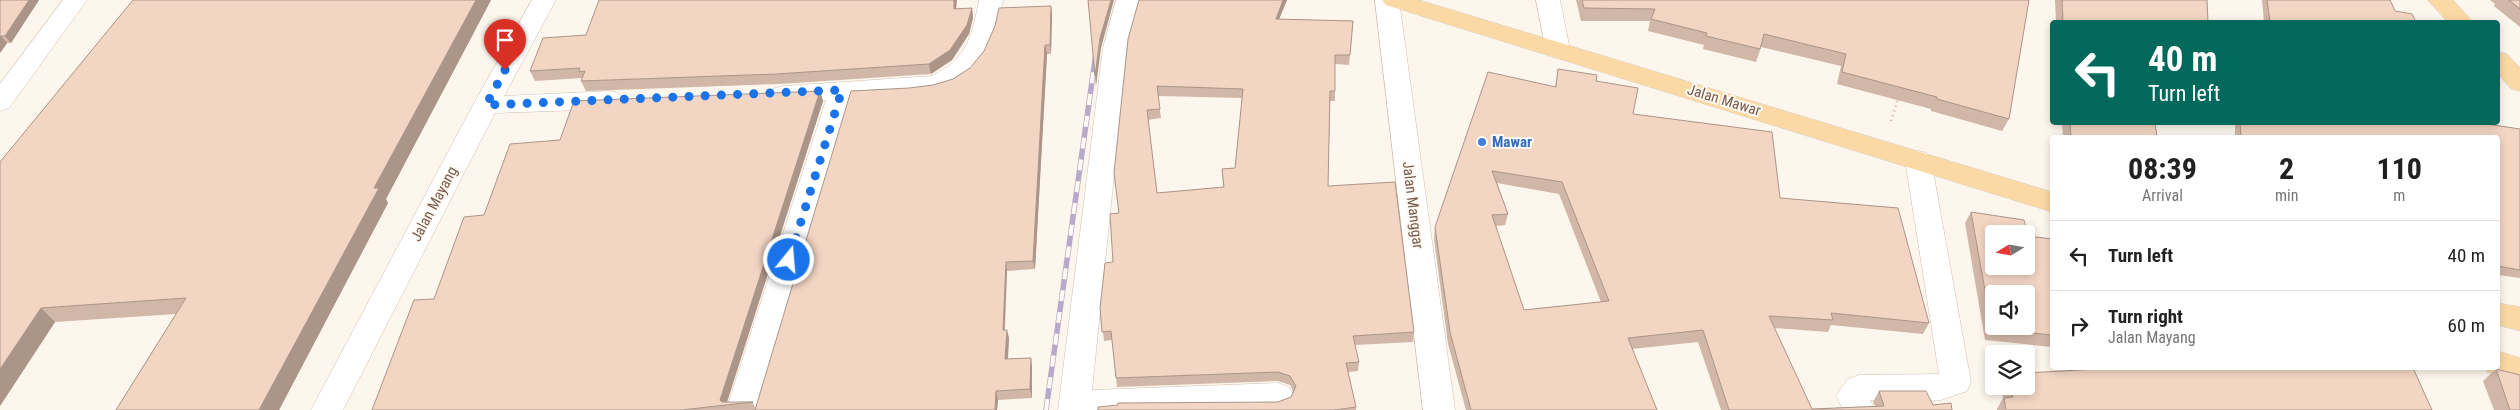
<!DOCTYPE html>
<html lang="en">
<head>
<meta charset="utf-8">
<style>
	:root { --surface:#fff; --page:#f6f6f6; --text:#222; --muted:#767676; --line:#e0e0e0 }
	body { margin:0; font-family:"Roboto Condensed",sans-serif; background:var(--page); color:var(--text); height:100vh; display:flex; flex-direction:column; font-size:19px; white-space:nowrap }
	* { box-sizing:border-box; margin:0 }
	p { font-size:16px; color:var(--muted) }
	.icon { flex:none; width:28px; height:28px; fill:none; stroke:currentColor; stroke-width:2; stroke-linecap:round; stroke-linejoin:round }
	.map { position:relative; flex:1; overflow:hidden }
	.panel { position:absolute; left:2050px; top:135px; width:450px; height:235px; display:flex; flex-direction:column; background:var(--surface); border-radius:5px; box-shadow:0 2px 8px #0003 }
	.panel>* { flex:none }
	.hud { position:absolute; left:2050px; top:20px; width:450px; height:105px; border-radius:5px; box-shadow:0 2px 8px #0003; background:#00695c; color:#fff; overflow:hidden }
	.needle { width:32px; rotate:259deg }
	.buttons { position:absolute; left:1985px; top:225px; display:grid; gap:10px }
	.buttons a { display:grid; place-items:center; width:50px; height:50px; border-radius:5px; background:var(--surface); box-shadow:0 2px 8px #0003; font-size:25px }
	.pin { position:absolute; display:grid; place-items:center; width:42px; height:42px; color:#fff; margin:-51px -21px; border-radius:50% 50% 50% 0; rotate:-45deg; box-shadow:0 0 5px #0007 }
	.pin .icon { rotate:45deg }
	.me { position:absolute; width:55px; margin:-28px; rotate:17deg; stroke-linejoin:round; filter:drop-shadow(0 0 4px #0008) }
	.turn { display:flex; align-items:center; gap:18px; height:105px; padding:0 15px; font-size:22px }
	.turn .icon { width:65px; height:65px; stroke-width:2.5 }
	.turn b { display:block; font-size:35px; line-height:42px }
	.eta { display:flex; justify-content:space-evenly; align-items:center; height:85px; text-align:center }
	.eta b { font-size:30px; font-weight:700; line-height:35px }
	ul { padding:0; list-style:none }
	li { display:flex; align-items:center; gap:15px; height:70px; padding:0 15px; border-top:1px solid var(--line) }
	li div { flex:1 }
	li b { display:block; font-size:19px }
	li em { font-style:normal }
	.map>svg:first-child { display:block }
</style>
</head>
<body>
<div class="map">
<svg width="2520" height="410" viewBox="0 0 2520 410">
	<rect width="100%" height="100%" fill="#fdf6ec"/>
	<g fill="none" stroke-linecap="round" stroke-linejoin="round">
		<g stroke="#d1beb0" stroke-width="1">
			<g id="street">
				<polygon points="63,0 87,0 9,108 0,111 0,84"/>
				<polygon points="532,0 556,0 504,96 611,91 620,94 624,100 620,106 611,109 495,113 343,410 311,410 473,105"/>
				<path d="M979 0H1003C984 104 941 92 852 98L758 410H726L826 100 784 102 775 100 771 94 775 88 784 86 932 76C968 58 972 36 979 0Z"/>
				<polygon points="1116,0 1140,0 1127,48 1092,390 1278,383 1289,387 1294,396 1289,405 1278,409 1240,410 1058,410 1103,48"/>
				<polygon points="1375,0 1399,0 1455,410 1423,410"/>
				<polygon points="1536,0 1560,0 1570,50 1567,56 1558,58 1549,56 1546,50"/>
				<polygon points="1918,151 1927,153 1931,160 1971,382 1967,391 1941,400 1870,400 1875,410 1843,410 1836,395 1848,379 1859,375 1939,374 1905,160 1909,153"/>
			</g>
		</g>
		<g stroke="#dad1cd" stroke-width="1">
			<g id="primary">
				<polygon points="1382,0 1419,0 2052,192 2052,212 1386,5"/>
				<polygon points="2428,0 2453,0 2473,22 2448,22"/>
				<polygon points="2498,52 2507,54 2520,68 2520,91 2511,89 2498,74"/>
				<polygon points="2498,303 2520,307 2520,331 2498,325"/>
				<polygon points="2498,351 2520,358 2520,382 2487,372 2485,368 2498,368"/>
			</g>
		</g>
		<polyline stroke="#d9b8a5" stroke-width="3" stroke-dasharray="1 4" stroke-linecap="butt" points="1891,121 1899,96"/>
		<use href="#street" fill="#fff" fill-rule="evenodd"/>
		<use href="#primary" fill="#fbd9a5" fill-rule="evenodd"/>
		<g stroke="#b9a8c9" stroke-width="5.5">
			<polyline id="rail" points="1046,410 1096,53"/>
		</g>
		<use href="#rail" stroke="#fffaf3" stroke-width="4" stroke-dasharray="11" stroke-linecap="butt"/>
	</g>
	<g fill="#d1b7a8" fill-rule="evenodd">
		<polygon points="0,0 39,0 11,43 7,43 0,53"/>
		<polygon points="133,0 491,0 386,199 388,203 279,410 116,410 176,314 55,322 0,406"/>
		<path d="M1139 0H1287L1279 19 1353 21 1349 65 1335 64V101H1330L1328 186 1414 332 1413 342 1355 345 1359 362 1358 371 1348 372 1356 407V410H1098L1278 402 1291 397 1293 391 1290 385 1278 381 1117 387 1112 340 1104 341 1100 308 1113 262 1119 213ZM1158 96 1242 98 1235 168 1222 169 1223 187 1157 193 1148 120 1161 118Z"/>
		<polygon points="1576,0 2029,0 2009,119 2002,131 1931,111 1931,109 1837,84 1841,66 1761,47 1756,62 1703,49 1704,45 1648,31 1650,21 1581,21"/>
		<polygon points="2055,0 2207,0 2208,22 2056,22"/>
		<polygon points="2262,0 2390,0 2395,11 2416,22 2264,22"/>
		<polygon points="2490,0 2520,0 2520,27 2494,6 2495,4"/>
		<polygon points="1051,6 1052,14 1051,54 1047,54 1035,269 1007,271 1005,330 1009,338 1008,359 1032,366 1032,398 998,400 997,410 372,410 434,299 484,215 560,140 820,91 823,101 727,402 753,402 755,408 909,88 933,85 953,79 970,68"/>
		<polygon points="972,8 973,18 969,34 952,60 931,74 779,84 586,91 581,81 582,78 535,81 530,71 957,9"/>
		<path d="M1558 69 1596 81 1633 114 1780 198 1929 323 1923 334 1831 325 1828 332 1774 328 1812 409 1875 406 1873 402 1879 391 1952 410H1721L1698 342 1632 349 1657 410H1466L1448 344 1434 239 1435 227 1555 87ZM1497 183 1559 194 1601 302 1524 310 1495 226 1505 225 1508 214Z"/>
		<polygon points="2062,122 2155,122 2157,138 2063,138"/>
		<polygon points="2235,122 2479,122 2480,123 2520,129 2520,278 2498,275 2498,138 2235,138"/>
		<polygon points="1971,212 2028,236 2052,239 2052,347 1985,340 1965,223"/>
		<polygon points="2110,368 2413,368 2432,410 1997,410 1997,409 2003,398 2001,386 2026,386"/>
		<polygon points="2496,369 2520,410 2494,410 2483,381"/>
	</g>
	<g fill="#aa9588">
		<polygon points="29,0 39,0 11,43 5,36"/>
		<polygon points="476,0 491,0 386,199 388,203 279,410 259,410 374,188"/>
		<polygon points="954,0 957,0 955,19 954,9"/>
		<polygon points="1111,0 1114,0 1101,48 1096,86 1095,76 1100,38"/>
		<polygon points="1283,0 1287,0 1275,29 1276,19"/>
		<polygon points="1051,6 1052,14 1051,54 1050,45"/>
		<polygon points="972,8 973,18 969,34 952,60 931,74 929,64"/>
		<polygon points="1,36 7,43 0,53 0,38"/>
		<polygon points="1045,45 1047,54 1035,269 1033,261"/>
		<polygon points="820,91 823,101 726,405 722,406 720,400"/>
		<polygon points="1006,262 1007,271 1004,338 1003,330"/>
		<polygon points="41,308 55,322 0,406 0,369"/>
		<polygon points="1007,330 1009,338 1007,368 1005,359"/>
		<polygon points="1031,358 1032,366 1032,398 1030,389"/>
		<polygon points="996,391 998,400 997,410 995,410"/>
	</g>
	<g fill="#f3d5c3" stroke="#aa9588" fill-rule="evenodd">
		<polygon points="0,0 29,0 5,36 1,36 0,38"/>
		<polygon points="133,0 476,0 374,188 379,188 259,410 116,410 186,298 41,308 0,369 0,162"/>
		<polygon points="599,0 954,0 954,9 972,8 967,25 950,50 929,64 776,74 581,81 585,71 579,72 580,68 530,71 543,38 586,35"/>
		<polygon points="1088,0 1111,0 1100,38 1095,76"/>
		<path d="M1139 0H1283L1276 19 1353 21 1350 55H1335V91H1330L1328 186 1395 182 1414 332 1353 336 1359 362 1346 363 1356 407 1334 410H1098V407L1118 405V403L1278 402 1291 397 1296 386 1290 376 1278 372 1116 378 1111 331 1102 332 1100 308 1105 263 1113 262 1110 214 1119 213 1114 173 1128 39ZM1157 86 1243 89 1235 168 1222 169 1224 187 1157 193 1147 110 1160 109Z"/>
		<polygon points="1582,0 2029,0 2009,119 1937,99 1937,97 1842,72 1846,54 1764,34 1760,49 1706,36 1707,33 1651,19 1655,9 1584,8"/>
		<polygon points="2062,0 2207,0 2208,22 2063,22"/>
		<polygon points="2267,0 2390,0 2395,11 2412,14 2416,22 2270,22"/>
		<polygon points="2509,0 2520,0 2520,9"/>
		<polygon points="1051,6 1050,45 1045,45 1033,261 1006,262 1003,330 1007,330 1005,359 1031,358 1030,389 996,391 995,410 755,410 851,91 909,88 933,85 953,79 970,68 984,51 995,26 999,8"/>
		<path d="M1558 69 1597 75 1596 81 1638 88 1633 114 1772 132 1780 198 1898 208 1929 323 1831 313 1833 320 1769 316 1812 409 1884 406 1879 391H1926L1933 405 1951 403 1952 410H1729L1703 330 1628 338 1657 410H1471L1450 332 1435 227 1488 72 1556 87ZM1492 171 1562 182 1609 301 1524 310 1492 215 1508 214Z"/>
		<polygon points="820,91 720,400 722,402 753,402 681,410 372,410 414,300 434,299 464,217 484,215 510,144 560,140 574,101"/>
		<polygon points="2070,122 2155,122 2157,138 2071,138"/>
		<polygon points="2240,122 2479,122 2480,123 2520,129 2520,270 2498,266 2498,138 2241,138"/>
		<path d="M1971 212 2024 220 2028 236 2052 239V335L1992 329ZM1994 234H2026V266H1994ZM1994 294H2026V326H1994Z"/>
		<polygon points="2116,368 2413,368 2432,410 2006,410 2004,398 2013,397 2010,386 2026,386 2026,373"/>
		<polygon points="2496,369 2520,375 2520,410 2510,410"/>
	</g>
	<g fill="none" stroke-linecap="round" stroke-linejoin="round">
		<polyline stroke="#1a73e8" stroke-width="9" stroke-dasharray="0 16.2" points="505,70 486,105 842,90 789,260"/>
	</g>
	<circle fill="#3f7fe0" stroke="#fffaf3" stroke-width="2" cx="1482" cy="142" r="5"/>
	<g text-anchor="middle" stroke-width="4" stroke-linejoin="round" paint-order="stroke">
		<g font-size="15" fill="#7a5c4d" stroke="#fffaf3">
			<text transform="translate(1724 100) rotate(17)" y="5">Jalan Mawar</text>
			<text transform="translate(434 204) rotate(-62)" y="5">Jalan Mayang</text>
			<text transform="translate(1413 205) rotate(83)" y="5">Jalan Manggar</text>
		</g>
		<g font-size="15" font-weight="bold" fill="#366cbe" stroke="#fffaf3" text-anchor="start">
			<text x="1492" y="147">Mawar</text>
		</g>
	</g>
</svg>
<div class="buttons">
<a><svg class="needle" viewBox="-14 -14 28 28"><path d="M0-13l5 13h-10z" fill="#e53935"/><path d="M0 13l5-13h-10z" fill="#767676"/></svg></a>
<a><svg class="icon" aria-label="sound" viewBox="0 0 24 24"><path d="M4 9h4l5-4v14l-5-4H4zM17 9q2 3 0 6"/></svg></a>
<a><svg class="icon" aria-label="layers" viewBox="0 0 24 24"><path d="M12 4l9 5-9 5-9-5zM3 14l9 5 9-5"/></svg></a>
</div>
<div class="pin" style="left:505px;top:70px;background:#d93025"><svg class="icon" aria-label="arrive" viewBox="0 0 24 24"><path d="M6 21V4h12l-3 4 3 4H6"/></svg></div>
<svg class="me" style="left:789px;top:260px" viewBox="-20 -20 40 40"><circle r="17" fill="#1a73e8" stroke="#fff" stroke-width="3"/><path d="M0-11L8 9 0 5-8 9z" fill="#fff"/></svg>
<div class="hud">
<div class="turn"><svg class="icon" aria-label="left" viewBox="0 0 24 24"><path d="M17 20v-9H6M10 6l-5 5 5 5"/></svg><div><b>40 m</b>Turn left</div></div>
</div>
<section class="panel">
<div class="eta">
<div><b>08:39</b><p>Arrival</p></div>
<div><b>2</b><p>min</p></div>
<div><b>110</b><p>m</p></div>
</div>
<ul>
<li><svg class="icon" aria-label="left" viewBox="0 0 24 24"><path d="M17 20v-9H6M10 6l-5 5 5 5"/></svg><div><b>Turn left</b></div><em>40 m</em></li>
<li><svg class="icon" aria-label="right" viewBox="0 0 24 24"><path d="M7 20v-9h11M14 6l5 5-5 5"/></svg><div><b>Turn right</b><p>Jalan Mayang</p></div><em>60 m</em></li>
</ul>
</section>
</div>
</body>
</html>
